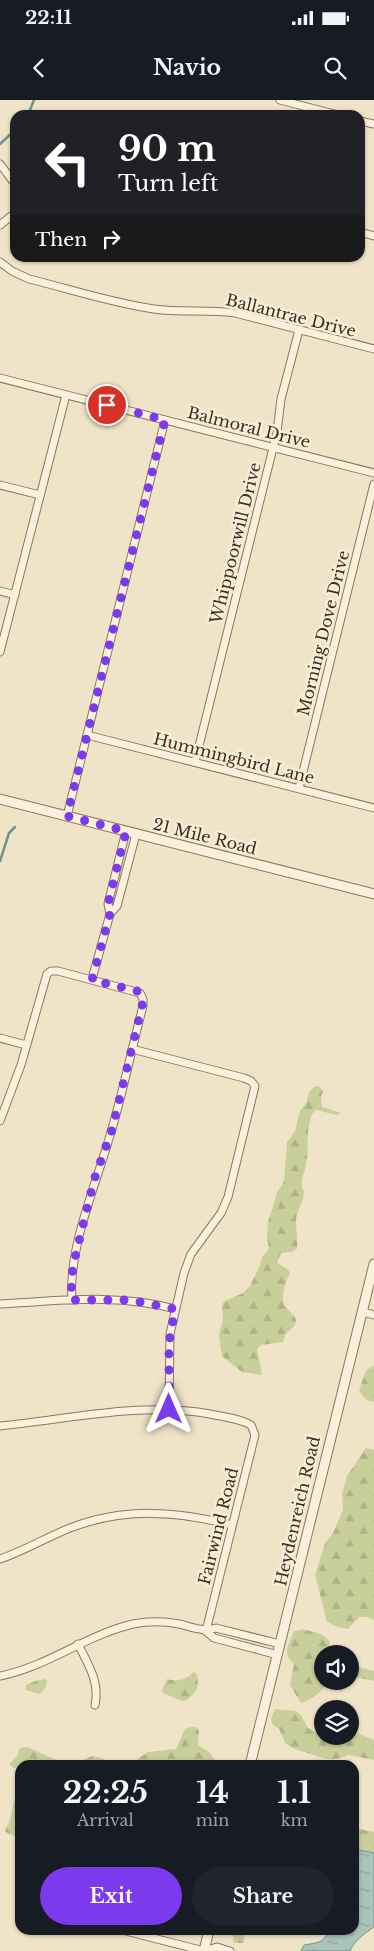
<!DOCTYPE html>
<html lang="en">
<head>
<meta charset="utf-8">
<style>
	:root { --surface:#171b24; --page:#20242c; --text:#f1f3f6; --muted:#9ea1a6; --accent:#7c3aed }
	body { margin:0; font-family:"Libre Baskerville",serif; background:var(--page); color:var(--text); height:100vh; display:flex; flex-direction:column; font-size:19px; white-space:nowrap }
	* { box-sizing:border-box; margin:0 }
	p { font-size:16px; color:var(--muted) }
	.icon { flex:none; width:28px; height:28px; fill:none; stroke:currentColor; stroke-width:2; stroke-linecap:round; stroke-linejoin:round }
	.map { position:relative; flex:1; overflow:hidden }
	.drawer { position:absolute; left:15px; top:1660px; width:344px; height:175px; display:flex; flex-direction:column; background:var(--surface); border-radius:15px; box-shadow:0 1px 4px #0004 }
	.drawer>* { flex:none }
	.banner { position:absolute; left:10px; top:10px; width:355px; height:152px; border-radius:15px; box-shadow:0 1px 4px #0004; background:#202124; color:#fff; overflow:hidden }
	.buttons { position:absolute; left:314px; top:1545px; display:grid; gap:10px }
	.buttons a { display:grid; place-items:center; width:45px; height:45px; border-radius:50%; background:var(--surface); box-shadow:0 1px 4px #0004; font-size:25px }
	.pin { position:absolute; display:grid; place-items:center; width:42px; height:42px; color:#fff; margin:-21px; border:2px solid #fff; border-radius:50%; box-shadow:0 1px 5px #0007 }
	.me { position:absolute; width:55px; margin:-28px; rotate:0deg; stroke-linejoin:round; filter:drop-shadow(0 0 4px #0008) }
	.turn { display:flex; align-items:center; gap:18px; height:105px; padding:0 25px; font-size:22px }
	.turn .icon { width:65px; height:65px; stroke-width:2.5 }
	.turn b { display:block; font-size:35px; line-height:42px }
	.then { display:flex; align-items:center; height:48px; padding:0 25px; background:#0003; gap:10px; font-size:19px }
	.eta { display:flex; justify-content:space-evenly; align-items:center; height:85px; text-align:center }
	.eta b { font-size:30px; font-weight:800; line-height:35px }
	.cta { display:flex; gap:10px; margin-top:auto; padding:10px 25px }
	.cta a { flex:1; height:58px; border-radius:30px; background:var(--accent); color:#fff; font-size:20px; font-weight:800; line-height:58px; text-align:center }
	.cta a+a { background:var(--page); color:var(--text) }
	.status { display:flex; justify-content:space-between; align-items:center; height:35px; padding:0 25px; background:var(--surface); direction:ltr }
	.status svg { height:14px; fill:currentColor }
	header { display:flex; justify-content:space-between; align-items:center; height:65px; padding:0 25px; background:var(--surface); font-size:22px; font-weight:800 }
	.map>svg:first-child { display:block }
</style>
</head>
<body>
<div class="status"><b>22:11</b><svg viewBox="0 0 49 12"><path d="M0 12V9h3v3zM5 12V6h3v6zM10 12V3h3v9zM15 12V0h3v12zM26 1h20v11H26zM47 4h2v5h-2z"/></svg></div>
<header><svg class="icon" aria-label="back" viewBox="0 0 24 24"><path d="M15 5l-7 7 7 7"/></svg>Navio<svg class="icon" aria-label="search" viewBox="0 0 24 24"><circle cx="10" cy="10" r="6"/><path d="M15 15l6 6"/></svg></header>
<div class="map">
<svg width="374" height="1851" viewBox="0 0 374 1851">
	<defs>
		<pattern id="forest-firs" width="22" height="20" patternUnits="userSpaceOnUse" patternTransform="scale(1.25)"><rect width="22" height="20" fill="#c9cf9b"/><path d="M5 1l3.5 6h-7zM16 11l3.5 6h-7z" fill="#aeb285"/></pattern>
		<pattern id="water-ripples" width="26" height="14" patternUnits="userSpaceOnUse" patternTransform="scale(1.25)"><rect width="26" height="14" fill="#a9c4bc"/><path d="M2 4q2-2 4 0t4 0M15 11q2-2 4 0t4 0" fill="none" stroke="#8ba098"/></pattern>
	</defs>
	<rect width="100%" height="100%" fill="#f0e4c8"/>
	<g fill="url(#forest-firs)">
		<path d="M315 986 320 987 323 991 321 997 322 1007 341 1013 337 1015 316 1010C304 1020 310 1050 306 1065 304 1075 301 1077 302 1088L304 1091C304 1102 296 1111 296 1121 296 1131 298 1139 297 1149L292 1152 281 1153 277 1162C281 1167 286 1167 290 1172 286 1182 281 1193 284 1204 287 1211 298 1216 296 1223 294 1228 288 1231 285 1235L283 1242 261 1245 257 1249 262 1274 260 1275 242 1272 222 1256 219 1235 223 1219 222 1209 223 1202 243 1193 250 1186 260 1165 262 1157 268 1150 269 1147 267 1139 268 1122 277 1093 284 1081 287 1042 295 1031 300 1011 306 1003 309 992Z"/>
		<path d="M374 1265V1302C366 1301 363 1297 359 1290L366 1271Z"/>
		<polygon points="366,1348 374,1350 374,1520 367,1517 359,1517 348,1529 340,1528 327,1522 315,1475 325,1443 333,1433 343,1410 342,1394 347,1376"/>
		<path d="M302 1529C313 1532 323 1532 330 1542L328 1554H322V1581H346V1587L341 1591 327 1585C320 1592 311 1601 301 1603L290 1585 294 1564C281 1553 289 1545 294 1531Z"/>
		<polygon points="350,1565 374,1571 374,1581 350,1576"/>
		<path d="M193 1572 197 1574 198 1585 196 1591 187 1600 182 1601 163 1593 162 1590 167 1579C177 1582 187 1580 193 1572Z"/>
		<polygon points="45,1579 47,1581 46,1587 40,1594 26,1590 26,1585 35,1581"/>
		<polygon points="275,1609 296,1611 301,1615 308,1628 322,1636 350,1636 350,1630 374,1640 374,1660 349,1655 336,1659 326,1659 295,1649 286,1644 279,1629 272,1624 271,1618"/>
		<polygon points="191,1627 196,1627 199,1631 198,1645 209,1652 214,1659 212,1665 190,1662 188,1665 164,1665 162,1662 156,1661 154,1665 129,1665 148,1652 176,1649 185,1629"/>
		<path d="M27 1647C52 1657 66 1670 92 1656L102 1658 115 1665H20V1667L15 1668 10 1666V1663L17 1656 20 1648Z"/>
		<polygon points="20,1674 20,1737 9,1734 5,1731 10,1720"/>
		<polygon points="354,1728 374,1732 374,1753 354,1748"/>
		<polygon points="233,1830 245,1830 244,1843 235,1843 233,1841"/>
	</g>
	<path fill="url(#water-ripples)" stroke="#6f938a" d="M354 1749 374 1753V1827C366 1832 354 1841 350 1851H301L304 1845C315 1843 326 1843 328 1830H354Z"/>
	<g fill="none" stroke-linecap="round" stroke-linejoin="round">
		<g stroke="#6f938a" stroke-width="2.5">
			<polyline points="28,15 34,0"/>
			<polyline points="0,44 15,30"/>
			<polyline points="0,761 9,733 15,727"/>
		</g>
		<g stroke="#8d765c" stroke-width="9">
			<g id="minor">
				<polyline points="280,0 338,15"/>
				<polyline points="360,21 374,24"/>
				<polyline points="0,64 15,84"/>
				<polyline points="0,125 15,113"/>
				<polyline points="360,132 374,136"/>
				<path d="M0 162 12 171 29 179C70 189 112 203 154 209 181 213 208 209 235 213L374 249"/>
				<polyline points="0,278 374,373"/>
				<polyline points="0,385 40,395"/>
				<polyline points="0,491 15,495"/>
				<polyline points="0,552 66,295"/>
				<polyline points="87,635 374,708"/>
				<polyline points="195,662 277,332 281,299 299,230"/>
				<polyline points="299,688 374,384"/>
				<polyline points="67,716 165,320"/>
				<polyline points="110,814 108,804 126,731"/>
				<polyline points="92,879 110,814 117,806 136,734"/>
				<polyline points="0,938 26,945"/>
				<polyline points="132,949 244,978 251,981 255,986 228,1097 221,1113 191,1154 184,1173 170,1234 169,1309"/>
				<path d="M0 1021 21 965 47 874 51 871H58L140 893 143 899V906C131 951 122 998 108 1042 94 1090 68 1150 72 1200"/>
				<path d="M0 1204C58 1201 118 1193 175 1209"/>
				<polyline points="363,1212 374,1215"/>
				<path d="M0 1326C71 1319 139 1302 210 1314 224 1317 239 1318 251 1325L255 1335 206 1531"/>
				<path d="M0 1459C24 1451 47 1437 70 1428 125 1407 177 1411 232 1425"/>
				<polyline points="206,1531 214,1538 278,1555"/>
				<path d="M78 1544C88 1564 100 1582 95 1605"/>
				<path d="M0 1576C47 1567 86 1535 133 1524 148 1521 164 1521 179 1524 192 1527 203 1532 216 1528L280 1544"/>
				<polyline points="122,1830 204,1851"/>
				<polyline points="204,1851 217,1847 230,1851"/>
			</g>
		</g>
		<g stroke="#8d765c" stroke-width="11">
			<g id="tertiary">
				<polyline points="0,699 374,794"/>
				<polyline points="250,1665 374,1164"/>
				<polyline points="204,1851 209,1830"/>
			</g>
		</g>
		<use href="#minor" stroke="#faf1dc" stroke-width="7"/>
		<use href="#tertiary" stroke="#faf1dc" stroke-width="9"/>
	</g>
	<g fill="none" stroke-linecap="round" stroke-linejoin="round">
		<polyline stroke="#7c3aed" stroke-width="9" stroke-dasharray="0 16.2" points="107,305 165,320 67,716 126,731 108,804 110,814 92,880 137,891 142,896 143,902 112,1030 94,1080 75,1158 71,1179 72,1200 130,1200 175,1209 169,1243 169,1309"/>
	</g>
	<g text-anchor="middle" stroke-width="5" stroke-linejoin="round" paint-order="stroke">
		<g font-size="16" fill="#3d2e20" stroke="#f7eed8">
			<text transform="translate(291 215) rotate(14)" y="6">Ballantrae Drive</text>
			<text transform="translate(249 327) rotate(14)" y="6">Balmoral Drive</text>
			<text transform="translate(235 443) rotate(-76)" y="6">Whippoorwill Drive</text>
			<text transform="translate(323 533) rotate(-76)" y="6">Morning Dove Drive</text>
			<text transform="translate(234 658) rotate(14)" y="6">Hummingbird Lane</text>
			<text transform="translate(205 736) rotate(14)" y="6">21 Mile Road</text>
			<text transform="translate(297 1411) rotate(-77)" y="6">Heydenreich Road</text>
			<text transform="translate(218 1426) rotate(-76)" y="6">Fairwind Road</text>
		</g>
	</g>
</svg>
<div class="buttons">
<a><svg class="icon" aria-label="sound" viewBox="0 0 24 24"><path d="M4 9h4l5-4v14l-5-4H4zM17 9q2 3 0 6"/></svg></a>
<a><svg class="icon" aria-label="layers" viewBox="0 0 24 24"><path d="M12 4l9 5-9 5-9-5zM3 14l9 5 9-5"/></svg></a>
</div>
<div class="pin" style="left:107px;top:305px;background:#d93025"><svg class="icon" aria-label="arrive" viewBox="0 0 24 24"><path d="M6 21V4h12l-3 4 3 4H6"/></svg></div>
<svg class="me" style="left:169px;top:1309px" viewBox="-20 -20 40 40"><path d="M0-17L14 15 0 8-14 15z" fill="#7c3aed" stroke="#fff" stroke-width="4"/></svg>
<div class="banner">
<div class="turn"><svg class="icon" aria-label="left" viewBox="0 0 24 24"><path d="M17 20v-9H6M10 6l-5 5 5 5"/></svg><div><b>90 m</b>Turn left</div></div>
<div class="then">Then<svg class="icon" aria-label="right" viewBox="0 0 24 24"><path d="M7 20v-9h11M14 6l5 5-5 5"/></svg></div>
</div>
<section class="drawer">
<div class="eta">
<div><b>22:25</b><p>Arrival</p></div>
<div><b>14</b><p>min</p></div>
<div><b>1.1</b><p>km</p></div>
</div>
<div class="cta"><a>Exit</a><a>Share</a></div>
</section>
</div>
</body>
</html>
